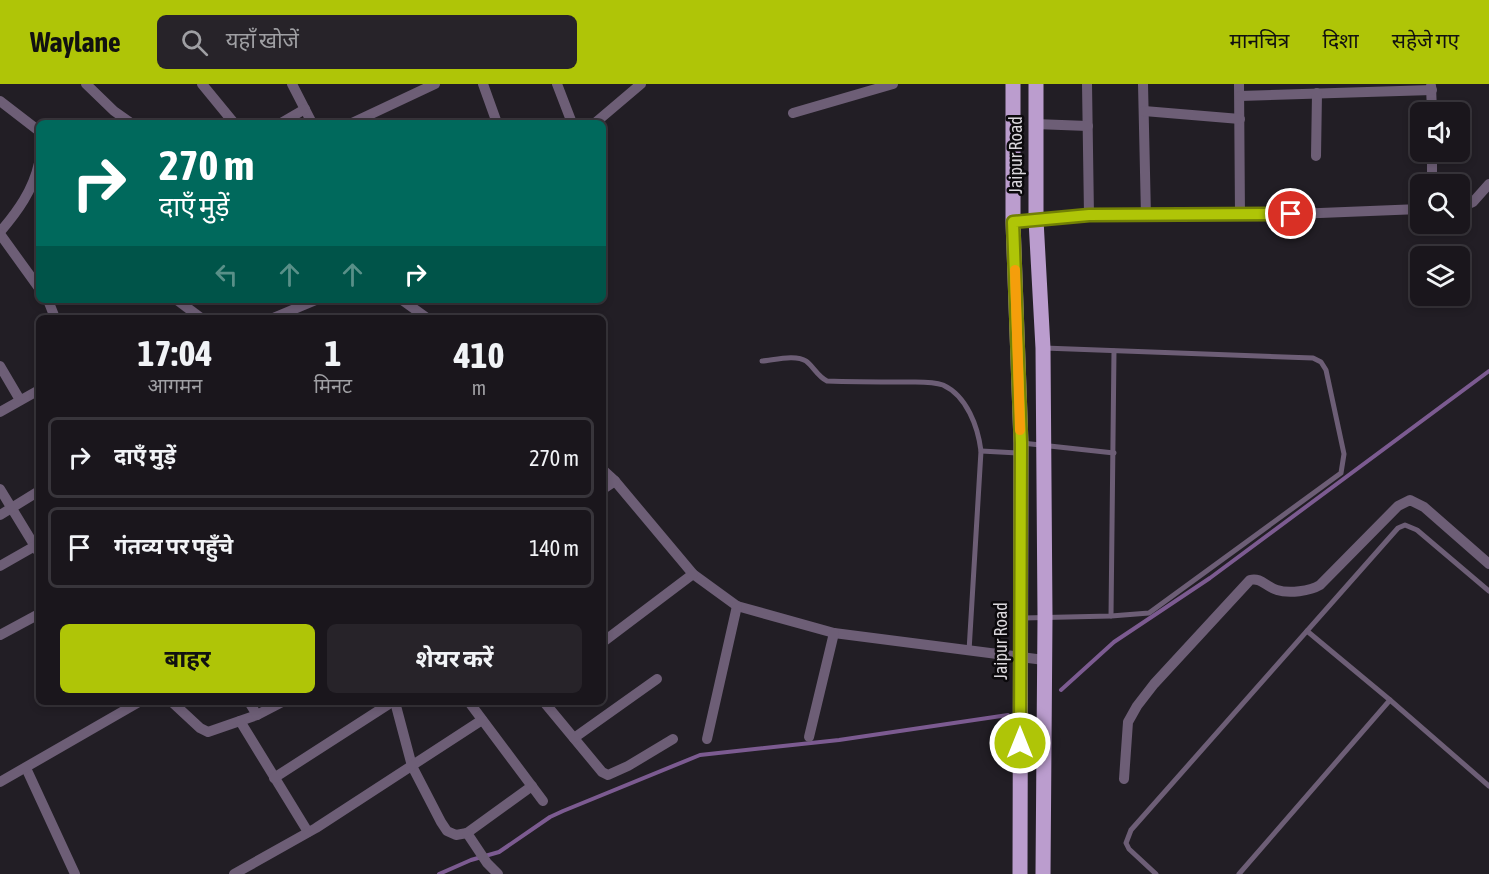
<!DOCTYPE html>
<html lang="hi">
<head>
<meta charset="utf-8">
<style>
	:root { --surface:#1a161c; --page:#272329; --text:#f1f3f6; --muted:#9f9fa3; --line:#38353b; --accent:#afc507 }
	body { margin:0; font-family:"Asap Condensed","Noto Sans Devanagari",sans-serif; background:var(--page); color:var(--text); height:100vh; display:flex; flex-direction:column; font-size:22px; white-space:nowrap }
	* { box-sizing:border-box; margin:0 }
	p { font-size:20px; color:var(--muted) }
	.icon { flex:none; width:33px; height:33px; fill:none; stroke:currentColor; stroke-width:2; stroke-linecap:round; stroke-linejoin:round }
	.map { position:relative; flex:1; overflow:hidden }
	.panel { position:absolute; left:36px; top:231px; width:570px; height:390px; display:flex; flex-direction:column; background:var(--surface); border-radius:9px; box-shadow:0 3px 9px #0003,0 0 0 2px var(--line) }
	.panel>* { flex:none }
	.guide { position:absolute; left:36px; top:36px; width:570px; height:183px; border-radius:9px; box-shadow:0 3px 9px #0003,0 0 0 2px var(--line); background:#00695c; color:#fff; overflow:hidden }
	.fabs { position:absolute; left:1410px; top:18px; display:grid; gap:12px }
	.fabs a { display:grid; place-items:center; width:60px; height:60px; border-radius:9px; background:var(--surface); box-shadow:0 3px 9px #0003,0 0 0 2px var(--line); font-size:30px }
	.pin { position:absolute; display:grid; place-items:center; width:51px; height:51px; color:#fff; margin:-26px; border:3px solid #fff; border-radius:50%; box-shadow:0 2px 6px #0007 }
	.me { position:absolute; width:66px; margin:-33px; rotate:0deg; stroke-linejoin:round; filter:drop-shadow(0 0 4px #0008) }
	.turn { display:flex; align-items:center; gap:21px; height:126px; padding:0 24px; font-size:27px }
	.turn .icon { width:78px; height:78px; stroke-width:2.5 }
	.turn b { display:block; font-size:42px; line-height:51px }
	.lanes { display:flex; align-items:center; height:57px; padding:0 24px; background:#0003; justify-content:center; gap:30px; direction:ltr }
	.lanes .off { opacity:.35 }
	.eta { display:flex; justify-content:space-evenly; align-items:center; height:102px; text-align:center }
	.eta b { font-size:36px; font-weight:700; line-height:42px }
	.cta { display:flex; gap:12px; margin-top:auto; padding:12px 24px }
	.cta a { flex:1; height:69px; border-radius:9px; background:var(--accent); color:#111; font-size:24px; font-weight:700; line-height:69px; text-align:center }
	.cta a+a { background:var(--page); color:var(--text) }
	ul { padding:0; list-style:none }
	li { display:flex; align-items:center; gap:18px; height:81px; margin:0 12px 9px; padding:0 12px; border:3px solid var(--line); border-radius:9px }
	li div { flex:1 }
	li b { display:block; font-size:22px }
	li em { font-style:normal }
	header { display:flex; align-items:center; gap:36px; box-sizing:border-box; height:84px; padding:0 30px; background:var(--accent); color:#111 }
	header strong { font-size:28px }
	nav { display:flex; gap:33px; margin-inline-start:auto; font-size:21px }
	.search { width:420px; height:54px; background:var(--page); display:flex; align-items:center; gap:15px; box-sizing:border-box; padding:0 21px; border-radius:9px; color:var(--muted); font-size:22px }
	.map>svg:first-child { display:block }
</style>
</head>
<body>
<header>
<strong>Waylane</strong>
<div class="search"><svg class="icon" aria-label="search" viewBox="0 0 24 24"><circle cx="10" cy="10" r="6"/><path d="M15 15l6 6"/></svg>यहाँ खोजें</div>
<nav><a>मानचित्र</a><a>दिशा</a><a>सहेजे गए</a></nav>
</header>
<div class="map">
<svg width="1489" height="790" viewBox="0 0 1489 790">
	<rect width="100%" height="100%" fill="#221e25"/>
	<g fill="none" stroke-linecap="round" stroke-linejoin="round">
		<g stroke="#7c5b91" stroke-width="4">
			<polyline points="1061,606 1114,558 1210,494 1489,287"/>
			<polyline points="439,790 471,776 499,768 550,733 563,727 700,671 839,656 1008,631"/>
		</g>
		<g stroke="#6d5e76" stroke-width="5">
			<path d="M762 277C774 276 796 270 806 277 814 283 817 292 827 297 853 298 880 298 906 298 917 298 932 297 943 301 967 312 978 343 981 367L969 567"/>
			<polyline points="1022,359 1114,369"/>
			<polyline points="981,367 1019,369"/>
			<polyline points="1111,532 1114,267"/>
			<polyline points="1023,534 1111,532 1149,529 1341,389 1344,370 1326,286 1321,278 1313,274 1044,264"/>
			<polyline points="1307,547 1390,616 1489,702"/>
			<polyline points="1156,790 1129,765 1126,759 1131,746 1398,444 1405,441 1417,446 1489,507"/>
			<polyline points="1239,790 1390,616"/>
		</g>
		<g stroke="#6d5e76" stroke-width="10">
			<polyline points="86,0 114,27 131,39"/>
			<polyline points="202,0 234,39"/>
			<polyline points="292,0 312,39"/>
			<polyline points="483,0 497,39"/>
			<polyline points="557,0 572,39"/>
			<polyline points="1087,0 1089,131"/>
			<polyline points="1143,0 1146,132"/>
			<polyline points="1239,0 1240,131"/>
			<polyline points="1431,2 1432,28"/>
			<polyline points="1240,12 1432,6"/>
			<polyline points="0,17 39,47"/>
			<polyline points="1144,27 1240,35"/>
			<polyline points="793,29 893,0"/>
			<polyline points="281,39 305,25"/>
			<polyline points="352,39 435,0"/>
			<polyline points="595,39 641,0"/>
			<polyline points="1035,40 1088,42"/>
			<polyline points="1432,68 1432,100"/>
			<polyline points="1316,72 1317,9"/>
			<polyline points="1460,124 1473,118 1489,100"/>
			<polyline points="1013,138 1089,131 1269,131 1420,125"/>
			<path d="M0 148C18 127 33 106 39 79"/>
			<polyline points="0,150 39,204"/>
			<polyline points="48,216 55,234"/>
			<polyline points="177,216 201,234"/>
			<polyline points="402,216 427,234"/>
			<polyline points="273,234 316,216"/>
			<polyline points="0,282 20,316"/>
			<polyline points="0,328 39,306"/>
			<polyline points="603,386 615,397 693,490 737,522 834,549 1044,576"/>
			<polyline points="0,405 39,469"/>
			<polyline points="603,405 615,397"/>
			<polyline points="0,431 39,407"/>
			<polyline points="0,482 35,462"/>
			<polyline points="0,551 39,530"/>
			<polyline points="603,558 693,490"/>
			<polyline points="172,618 200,644 208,648 257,631 282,618"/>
			<polyline points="249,618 257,631"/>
			<polyline points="395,618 412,682 441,738 447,747 456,751 467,749 532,702"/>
			<polyline points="469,618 543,717"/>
			<polyline points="544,618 602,688 608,691 628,682 673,655"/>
			<polyline points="240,637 308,748"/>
			<polyline points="809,653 834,549"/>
			<polyline points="574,654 657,595"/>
			<polyline points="707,655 737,522"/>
			<polyline points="26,684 75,790"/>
			<polyline points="274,694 392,618"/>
			<path d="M1124 695 1128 638 1137 622 1154 600 1250 496C1261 493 1266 503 1277 506 1289 510 1310 507 1320 501L1398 422 1410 416 1424 423 1489 480"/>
			<polyline points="0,698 139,618"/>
			<polyline points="467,749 487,779 498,790"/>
			<polyline points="234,790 316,744 482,636"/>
		</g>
		<g stroke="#bb9dce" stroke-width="15">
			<polyline points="1013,0 1013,138 1021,359 1020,790"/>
			<polyline points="1036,0 1036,136 1043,264 1045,533 1043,790"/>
		</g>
	</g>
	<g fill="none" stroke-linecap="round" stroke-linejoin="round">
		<g stroke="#728005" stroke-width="15">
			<polyline id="route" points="1020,659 1021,359 1013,138 1089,131 1291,130"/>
		</g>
		<use href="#route" stroke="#afc507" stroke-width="10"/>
		<polyline stroke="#f59e0b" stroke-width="10" points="1015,186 1020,346"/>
	</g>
	<g text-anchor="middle" stroke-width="5" stroke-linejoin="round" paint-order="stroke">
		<g font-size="18" fill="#dbd8dd" stroke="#0b090c">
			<text transform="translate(1016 71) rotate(-90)" y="6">Jaipur Road</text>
			<text transform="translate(1001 557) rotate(-90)" y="6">Jaipur Road</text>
		</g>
	</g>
</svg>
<div class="fabs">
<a><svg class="icon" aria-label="sound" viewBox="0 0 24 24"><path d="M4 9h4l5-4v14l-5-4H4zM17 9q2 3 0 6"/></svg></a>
<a><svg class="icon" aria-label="search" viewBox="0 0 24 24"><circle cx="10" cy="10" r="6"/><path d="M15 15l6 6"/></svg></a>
<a><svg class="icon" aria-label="layers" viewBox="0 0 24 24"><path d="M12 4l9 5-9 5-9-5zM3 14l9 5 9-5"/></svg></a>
</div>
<div class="pin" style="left:1291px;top:130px;background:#d93025"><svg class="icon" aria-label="arrive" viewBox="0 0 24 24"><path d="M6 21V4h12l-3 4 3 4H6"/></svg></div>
<svg class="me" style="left:1020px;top:659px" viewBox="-20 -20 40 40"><circle r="17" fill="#afc507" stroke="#fff" stroke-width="3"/><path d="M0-11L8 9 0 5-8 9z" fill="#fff"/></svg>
<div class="guide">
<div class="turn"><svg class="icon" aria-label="right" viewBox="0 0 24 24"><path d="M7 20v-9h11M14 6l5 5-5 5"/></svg><div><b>270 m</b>दाएँ मुड़ें</div></div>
<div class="lanes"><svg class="icon off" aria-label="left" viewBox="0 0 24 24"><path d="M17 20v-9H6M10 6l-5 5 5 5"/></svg><svg class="icon off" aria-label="ahead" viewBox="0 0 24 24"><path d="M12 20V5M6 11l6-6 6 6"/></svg><svg class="icon off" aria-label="ahead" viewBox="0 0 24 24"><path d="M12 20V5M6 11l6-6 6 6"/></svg><svg class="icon" aria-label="right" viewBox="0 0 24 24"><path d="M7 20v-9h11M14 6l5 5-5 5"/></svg></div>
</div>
<section class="panel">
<div class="eta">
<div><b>17:04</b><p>आगमन</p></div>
<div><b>1</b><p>मिनट</p></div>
<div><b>410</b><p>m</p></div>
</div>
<ul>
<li><svg class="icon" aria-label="right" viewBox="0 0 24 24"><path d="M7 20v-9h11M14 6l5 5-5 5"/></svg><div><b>दाएँ मुड़ें</b></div><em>270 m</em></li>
<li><svg class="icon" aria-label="arrive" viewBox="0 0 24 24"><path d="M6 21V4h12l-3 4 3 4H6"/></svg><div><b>गंतव्य पर पहुँचे</b></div><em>140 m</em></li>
</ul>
<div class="cta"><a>बाहर</a><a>शेयर करें</a></div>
</section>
</div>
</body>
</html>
